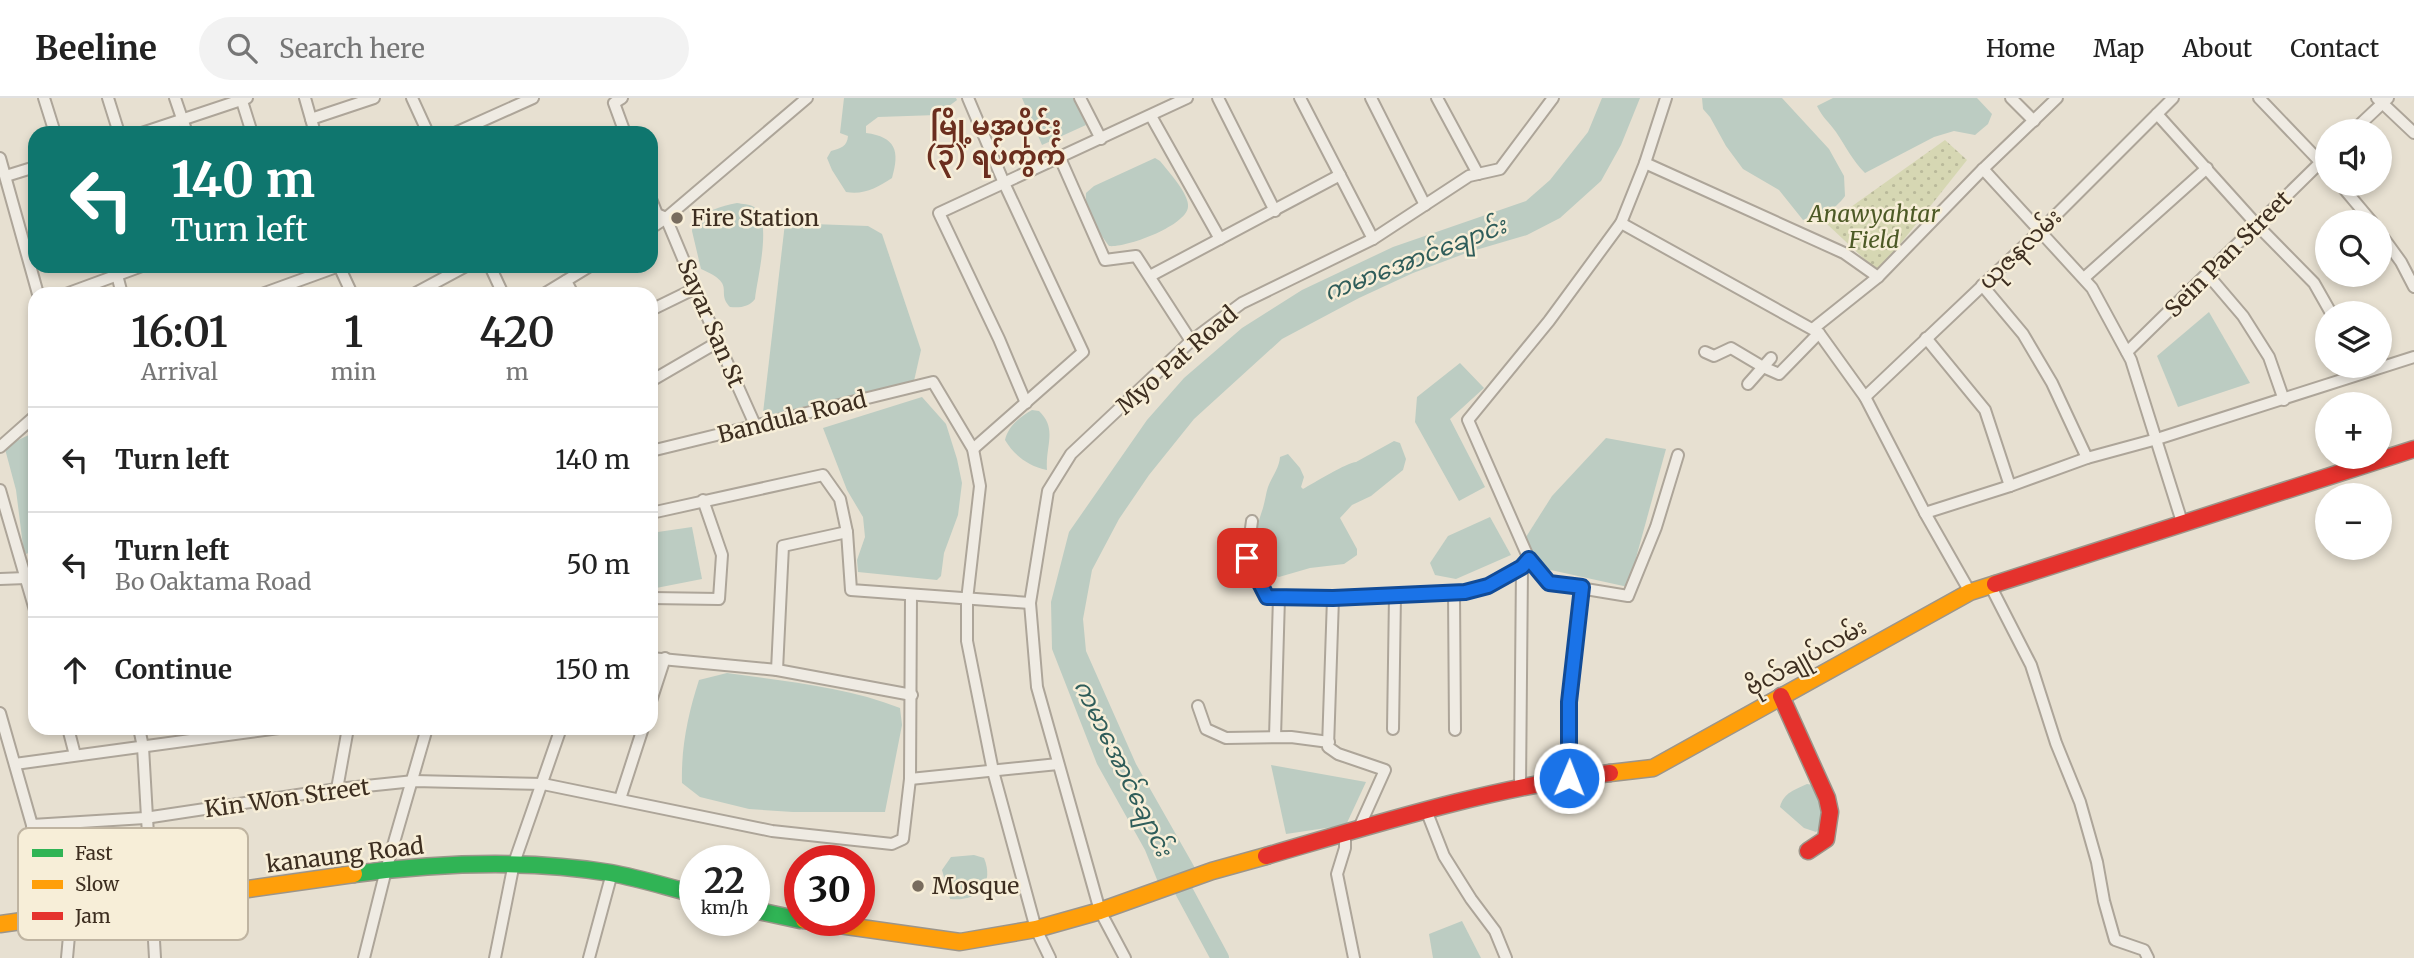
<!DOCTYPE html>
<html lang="en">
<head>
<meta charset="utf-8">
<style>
	:root { --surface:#fff; --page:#f2f2f2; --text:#222; --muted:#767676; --line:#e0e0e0 }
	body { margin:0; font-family:Merriweather,"Noto Sans Myanmar",serif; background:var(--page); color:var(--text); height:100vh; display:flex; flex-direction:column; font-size:26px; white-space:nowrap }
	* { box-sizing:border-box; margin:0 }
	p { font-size:23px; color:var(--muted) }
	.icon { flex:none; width:38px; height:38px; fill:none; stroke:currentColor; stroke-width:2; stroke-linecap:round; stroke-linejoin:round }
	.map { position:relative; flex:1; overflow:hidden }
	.drawer { position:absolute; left:28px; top:189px; width:630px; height:448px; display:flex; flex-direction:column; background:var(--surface); border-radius:21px; box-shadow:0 4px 10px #0003 }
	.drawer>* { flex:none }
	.top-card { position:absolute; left:28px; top:28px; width:630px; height:147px; border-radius:21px; box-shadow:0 4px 10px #0003; background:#0f766e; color:#fff; overflow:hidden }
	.tools { position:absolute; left:2315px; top:21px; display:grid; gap:14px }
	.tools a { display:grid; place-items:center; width:77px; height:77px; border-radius:50%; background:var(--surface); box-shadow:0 4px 10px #0003; font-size:35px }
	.speed { position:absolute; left:679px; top:747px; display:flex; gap:14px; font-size:35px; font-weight:700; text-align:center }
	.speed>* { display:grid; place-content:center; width:91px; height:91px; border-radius:50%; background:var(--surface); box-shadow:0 4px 10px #0003; line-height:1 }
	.speed small { font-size:18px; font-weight:400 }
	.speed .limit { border:10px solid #d22; background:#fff; color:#111 }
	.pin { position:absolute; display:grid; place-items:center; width:60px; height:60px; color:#fff; margin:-30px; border-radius:14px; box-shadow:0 4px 10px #0006 }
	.me { position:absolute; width:77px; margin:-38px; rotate:1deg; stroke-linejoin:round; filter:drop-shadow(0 0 5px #0008) }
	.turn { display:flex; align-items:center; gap:24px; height:147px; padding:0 28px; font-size:32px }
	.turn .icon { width:91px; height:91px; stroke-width:2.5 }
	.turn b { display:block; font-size:49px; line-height:60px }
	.eta { display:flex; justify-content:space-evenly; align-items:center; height:119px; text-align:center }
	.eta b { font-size:42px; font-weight:600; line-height:49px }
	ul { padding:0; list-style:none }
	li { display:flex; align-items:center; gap:21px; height:105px; padding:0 28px; border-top:2px solid var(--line) }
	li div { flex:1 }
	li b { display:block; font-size:26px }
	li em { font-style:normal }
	header { display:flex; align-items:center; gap:42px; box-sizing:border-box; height:98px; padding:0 35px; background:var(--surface); border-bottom:2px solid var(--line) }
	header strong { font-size:33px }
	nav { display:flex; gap:38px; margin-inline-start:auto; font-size:24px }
	.search { width:490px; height:63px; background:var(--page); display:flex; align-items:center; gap:18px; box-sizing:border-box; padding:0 24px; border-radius:38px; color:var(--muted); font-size:26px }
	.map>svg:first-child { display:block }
</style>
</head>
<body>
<header>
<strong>Beeline</strong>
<div class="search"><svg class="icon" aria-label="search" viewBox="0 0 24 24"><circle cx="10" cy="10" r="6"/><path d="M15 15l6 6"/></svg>Search here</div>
<nav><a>Home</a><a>Map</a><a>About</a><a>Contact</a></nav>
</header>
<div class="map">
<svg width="2414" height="860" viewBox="0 0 2414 860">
	<defs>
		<pattern id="grass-dots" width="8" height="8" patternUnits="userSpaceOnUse" patternTransform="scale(1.75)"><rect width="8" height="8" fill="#d6d7b3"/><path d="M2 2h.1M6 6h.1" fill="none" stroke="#b9b99a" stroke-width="1.8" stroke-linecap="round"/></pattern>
	</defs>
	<rect width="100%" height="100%" fill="#e7e0d1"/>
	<polygon fill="url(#grass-dots)" points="1945,42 1967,62 1878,174 1827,126"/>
	<g fill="#bcccc2">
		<path d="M844 0H956L957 2 937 17 878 19 866 28V35C896 39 900 53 892 80 877 90 864 97 846 94L832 72 827 60 831 53C841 50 847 49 848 38L840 35Z"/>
		<polygon points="1022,0 1073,0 1086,27 1042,47"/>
		<polygon points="1602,0 1640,0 1621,47 1601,83 1560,120 1527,137 1469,154 1413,175 1359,200 1282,241 1194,321 1149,377 1119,421 1092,472 1083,521 1086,553 1136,666 1195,770 1158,784 1145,752 1097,666 1052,551 1051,504 1069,434 1147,322 1184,280 1242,230 1302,192 1393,149 1526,103 1550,82 1588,34"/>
		<path d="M1702 0H1782L1829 51 1844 78 1845 98C1834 113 1822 117 1803 122L1779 92 1743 71 1726 48 1710 19 1703 11Z"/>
		<path d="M1833 0H1977L1992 16 1988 26 1975 37 1954 33 1934 39 1865 75C1853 63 1846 49 1836 34 1829 24 1822 19 1817 8Z"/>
		<path d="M1155 60 1160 63C1168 73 1190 97 1188 109 1186 128 1126 150 1109 148 1099 134 1084 113 1086 95L1094 88Z"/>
		<path d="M737 105C742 106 750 106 754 109 773 121 757 181 755 201 749 209 740 210 730 209 715 193 738 187 701 171L692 133 693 124C707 113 720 108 737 105Z"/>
		<polygon points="785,125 868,128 882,136 921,252 914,283 773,318 763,315"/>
		<polygon points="2209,214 2250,285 2178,309 2157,258"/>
		<polygon points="1460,265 1484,290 1450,321 1485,389 1459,403 1415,324 1417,299"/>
		<polygon points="922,299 946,326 957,361 962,385 958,417 944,455 941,478 937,482 858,474 857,462 865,439 863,419 847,392 823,330"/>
		<path d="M1032 312 1039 313C1058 331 1045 348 1047 372 1028 368 1014 357 1005 342 1008 328 1020 319 1032 312Z"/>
		<polygon points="35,334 35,452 26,456 23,448 16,392 5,351 10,346"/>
		<polygon points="1606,340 1666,351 1628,489 1537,469 1526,439 1552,398"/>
		<path d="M1394 343 1400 345 1406 361 1403 372 1371 398 1352 407 1340 420 1357 451V457L1344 466 1310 470 1279 479C1246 468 1254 436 1263 410 1265 403 1266 395 1268 389 1272 378 1279 371 1280 359L1288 356 1300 370 1304 379 1301 389 1303 391C1314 385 1348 364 1356 364Z"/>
		<polygon points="1490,419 1511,457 1456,481 1435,477 1430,465 1448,438"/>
		<polygon points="692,429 702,481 651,491 651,435"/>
		<path d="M727 575C783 583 847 589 900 610L902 627 885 714H793L749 711 700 699 682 685C681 649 688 616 699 582Z"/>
		<polygon points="1271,667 1366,684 1346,727 1286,736"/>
		<path d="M1807 686 1813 687C1823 700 1831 722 1816 734L1804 730 1780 709C1784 694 1795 692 1807 686Z"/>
		<path d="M974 757 984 760C995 787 977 804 950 801L942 772 951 759Z"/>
		<polygon points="1462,823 1481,860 1433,860 1429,836"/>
	</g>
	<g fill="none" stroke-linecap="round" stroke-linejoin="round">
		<polyline stroke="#bcccc2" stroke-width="18" points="1172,771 1220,860"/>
		<g stroke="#ada599" stroke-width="14">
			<g id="street">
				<polyline points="44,0 55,35"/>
				<polyline points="108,0 119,35"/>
				<polyline points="175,0 187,35"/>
				<polyline points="241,0 252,35"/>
				<polyline points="305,0 315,35"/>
				<polyline points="412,0 428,35"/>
				<polyline points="622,0 614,5 625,35"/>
				<polyline points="968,0 1004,85 1083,254 973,351"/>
				<polyline points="1080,0 1101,41"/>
				<polyline points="1218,0 1275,113"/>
				<polyline points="1300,0 1373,141"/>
				<polyline points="1371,0 1425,107"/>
				<polyline points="1437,0 1478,76"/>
				<polyline points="2011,0 2034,23"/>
				<polyline points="2259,0 2328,72"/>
				<polyline points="2377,0 2414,35"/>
				<polyline points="2157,16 2257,127 2314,185 2331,215"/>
				<polyline points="1151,18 1220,141"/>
				<polyline points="311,21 374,0"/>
				<polyline points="2353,33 2388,0"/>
				<polyline points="142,35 247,0"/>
				<polyline points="455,35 533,0"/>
				<polyline points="0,60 38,196"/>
				<polyline points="1060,60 1105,162 1136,158 1191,243"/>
				<polyline points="1645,65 1844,155 1878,179"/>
				<polyline points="1983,71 2092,190 2131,262 2182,424"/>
				<polyline points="6,78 35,69"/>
				<polyline points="2340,86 2372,124"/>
				<polyline points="651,101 657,116 666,120 718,244 756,329"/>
				<polyline points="1621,125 1819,235 1865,299 1925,415 1970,494"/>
				<polyline points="651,130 666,120 807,0"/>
				<polyline points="2380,135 2401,164 2414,189"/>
				<polyline points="490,168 503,196"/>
				<polyline points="117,177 122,196"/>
				<polyline points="2208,177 2243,218 2269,259 2284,302"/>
				<polyline points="1150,178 1340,77"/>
				<polyline points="2084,180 2207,70"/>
				<polyline points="566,183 573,196"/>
				<polyline points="1982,187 2023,236 2052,285 2087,360"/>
				<polyline points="66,196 142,168"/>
				<polyline points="262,196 339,168 352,196"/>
				<polyline points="414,196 466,168"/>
				<polyline points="544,196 590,168"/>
				<polyline points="651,212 696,190"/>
				<polyline points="1814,230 1878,179 1983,71 2057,0"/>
				<polyline points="1926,240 1985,312 2010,388"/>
				<polyline points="1705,254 1714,258 1731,250 1763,269 1779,276 1819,235"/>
				<polyline points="2127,254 2328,57"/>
				<polyline points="651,283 718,244"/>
				<polyline points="1748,286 1771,260"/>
				<polyline points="1865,299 2040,133 2173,0"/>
				<polyline points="1026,305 999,241 939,115 1187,0"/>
				<polyline points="0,349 35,318"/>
				<polyline points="651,353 933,284 973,351 980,388 967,502 967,543 993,673 1036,831 1050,860"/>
				<polyline points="0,392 35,512"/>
				<polyline points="651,415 823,377 840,401 847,434 851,492 1030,505"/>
				<polyline points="1925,415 2010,388 2087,360 2157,341 2414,259"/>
				<polyline points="1252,423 1247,460 1267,499 1333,500"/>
				<polyline points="1529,461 1549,485 1628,498 1656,429 1678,357"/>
				<polyline points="0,481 26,480 35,476"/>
				<polyline points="1990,487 2031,567 2056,645 2080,704 2097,764 2104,803 2115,842 2144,852 2148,860"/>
				<polyline points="1454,495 1455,632"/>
				<polyline points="651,500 719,501 722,457 703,402"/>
				<polyline points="651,560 777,572 912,597"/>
				<polyline points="777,572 783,448 847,434"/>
				<polyline points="651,603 665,560"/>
				<polyline points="1198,608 1206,631 1226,640 1291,639 1329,644"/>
				<polyline points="0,615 32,727 41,820"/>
				<polyline points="68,630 75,657"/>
				<polyline points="139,630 143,649 155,860"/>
				<polyline points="1393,631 1395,497"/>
				<polyline points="1275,639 1279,499"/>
				<polyline points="15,666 279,630"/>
				<polyline points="1569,680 1569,604 1582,489"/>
				<polyline points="910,681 1058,666"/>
				<polyline points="1520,689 1522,469"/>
				<polyline points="337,691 348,630"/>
				<polyline points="620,701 643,630"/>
				<polyline points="1426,712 1444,758 1471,801 1495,833 1506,860"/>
				<polyline points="32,727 145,720 337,691 414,683 543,686 772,733 892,746 903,741 910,681 911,497"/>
				<polyline points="1358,732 1385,672 1338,656 1328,649 1333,500 1465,494 1488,488 1522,469 1529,461 1468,322 1549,223 1621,125 1645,65 1666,0"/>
				<polyline points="1345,736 1345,750 1337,776 1354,860"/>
				<polyline points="67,860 71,816"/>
				<polyline points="364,860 386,772 427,630"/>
				<polyline points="495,860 514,765 561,630"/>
				<polyline points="589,860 612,775"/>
				<polyline points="1125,860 1100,813 1037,589 1030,505 1048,393 1071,356 1191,243 1242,205 1373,141 1469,78 1500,71 1553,0"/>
			</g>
		</g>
		<g stroke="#9c958a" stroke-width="19">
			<g id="fast">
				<path d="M354 776C438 765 527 761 611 775 639 780 667 789 695 796"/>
				<polyline points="754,812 800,822"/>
			</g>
		</g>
		<g stroke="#9c958a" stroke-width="19">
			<g id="slow">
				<polyline points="1610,675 1653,670 1970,494 1995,486"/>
				<polyline points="804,822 960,844 1036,831 1100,813 1212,773 1266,758"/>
				<polyline points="0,826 354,776"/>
			</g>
		</g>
		<g stroke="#9c958a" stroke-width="19">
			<g id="jam">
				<polyline points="1995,486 2414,351"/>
				<polyline points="1781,598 1827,700 1830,714 1826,741 1808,753"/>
				<path d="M1266 758C1379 725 1493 689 1610 675"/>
			</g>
		</g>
		<use href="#street" stroke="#efebe3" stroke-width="10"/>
		<use href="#fast" stroke="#30b455" stroke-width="16"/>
		<use href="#slow" stroke="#ff9f0a" stroke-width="16"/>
		<use href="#jam" stroke="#e5322d" stroke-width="16"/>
	</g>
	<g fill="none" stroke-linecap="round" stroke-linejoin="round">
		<g stroke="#114b97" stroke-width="18">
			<polyline id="route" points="1247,460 1267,499 1333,500 1465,494 1488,488 1522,469 1529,461 1549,485 1582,489 1569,604 1569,680"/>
		</g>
		<use href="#route" stroke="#1a73e8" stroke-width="12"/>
	</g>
	<g fill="#786c5e" stroke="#f7eed8" stroke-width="2.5">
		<circle cx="677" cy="120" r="7"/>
		<circle cx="918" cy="788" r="7"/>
	</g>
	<g text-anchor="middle" stroke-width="5" stroke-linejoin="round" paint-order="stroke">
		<g font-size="23" font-style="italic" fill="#4d5a26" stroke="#f7eed8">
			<text x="1874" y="124">Anawyahtar<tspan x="1874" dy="26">Field</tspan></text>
		</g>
		<g font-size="23" fill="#3d2e20" stroke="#f7eed8" text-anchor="start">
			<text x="691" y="128">Fire Station</text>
			<text x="932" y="796">Mosque</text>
		</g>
		<g font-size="23" fill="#3d2e20" stroke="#f7eed8">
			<text transform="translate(2020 151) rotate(-44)" y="8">ယုဇနလမ်း</text>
			<text transform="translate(2228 156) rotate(-45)" y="8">Sein Pan Street</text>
			<text transform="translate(711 225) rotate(67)" y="8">Sayar San St</text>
			<text transform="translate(1177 262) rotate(-41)" y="8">Myo Pat Road</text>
			<text transform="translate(792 319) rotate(-14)" y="8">Bandula Road</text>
			<text transform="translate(1806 559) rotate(-29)" y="8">ဗိုလ်ချုပ်လမ်း</text>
			<text transform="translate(287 700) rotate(-8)" y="8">Kin Won Street</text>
			<text transform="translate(345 757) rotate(-7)" y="8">kanaung Road</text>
		</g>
		<g font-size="24" font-style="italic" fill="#2f5d5a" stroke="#f7eed8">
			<text transform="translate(1415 161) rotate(-21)" y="8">ကမာအောင်ချောင်း</text>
			<text transform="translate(1123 670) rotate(64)" y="8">ကမာအောင်ချောင်း</text>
		</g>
		<g font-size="26" font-weight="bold" fill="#6b2e1e" stroke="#f7eed8">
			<text x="996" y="37">မြို့မအပိုင်း<tspan x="996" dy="30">(၃) ရပ်ကွက်</tspan></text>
		</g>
	</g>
	<rect x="18" y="730" width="230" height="112" rx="10" fill="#f7eed8" stroke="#bfb4a1" stroke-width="2"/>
	<rect x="32" y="751" width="31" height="8" fill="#30b455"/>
	<rect x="32" y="782" width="31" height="9" fill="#ff9f0a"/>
	<rect x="32" y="814" width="31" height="8" fill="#e5322d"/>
	<g font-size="19" fill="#3d2e20">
		<text x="75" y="762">Fast</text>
		<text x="75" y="793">Slow</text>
		<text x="75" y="825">Jam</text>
	</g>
</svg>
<div class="tools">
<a><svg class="icon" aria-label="sound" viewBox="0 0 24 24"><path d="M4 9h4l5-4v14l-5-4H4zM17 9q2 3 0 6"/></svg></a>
<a><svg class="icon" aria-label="search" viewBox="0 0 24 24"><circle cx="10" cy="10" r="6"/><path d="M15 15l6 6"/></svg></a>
<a><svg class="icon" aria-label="layers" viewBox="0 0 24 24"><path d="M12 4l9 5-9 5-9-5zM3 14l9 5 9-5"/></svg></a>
<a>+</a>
<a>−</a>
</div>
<div class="speed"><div>22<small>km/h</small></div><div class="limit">30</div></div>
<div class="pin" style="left:1247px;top:460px;background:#d93025"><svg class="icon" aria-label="arrive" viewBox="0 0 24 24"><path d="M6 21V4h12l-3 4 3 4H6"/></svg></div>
<svg class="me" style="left:1569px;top:680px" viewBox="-20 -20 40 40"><circle r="17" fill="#1a73e8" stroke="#fff" stroke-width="3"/><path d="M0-11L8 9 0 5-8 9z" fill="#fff"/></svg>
<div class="top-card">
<div class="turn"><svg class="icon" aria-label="left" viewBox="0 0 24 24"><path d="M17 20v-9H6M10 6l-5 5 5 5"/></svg><div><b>140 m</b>Turn left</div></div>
</div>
<section class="drawer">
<div class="eta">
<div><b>16:01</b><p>Arrival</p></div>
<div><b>1</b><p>min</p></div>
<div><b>420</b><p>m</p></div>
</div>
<ul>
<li><svg class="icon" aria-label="left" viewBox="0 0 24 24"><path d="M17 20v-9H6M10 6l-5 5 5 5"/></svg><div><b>Turn left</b></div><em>140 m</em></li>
<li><svg class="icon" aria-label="left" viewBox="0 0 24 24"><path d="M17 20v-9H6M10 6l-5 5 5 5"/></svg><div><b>Turn left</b><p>Bo Oaktama Road</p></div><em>50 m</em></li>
<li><svg class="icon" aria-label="ahead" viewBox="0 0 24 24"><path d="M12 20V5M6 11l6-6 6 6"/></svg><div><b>Continue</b></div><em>150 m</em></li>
</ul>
</section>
</div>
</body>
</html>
